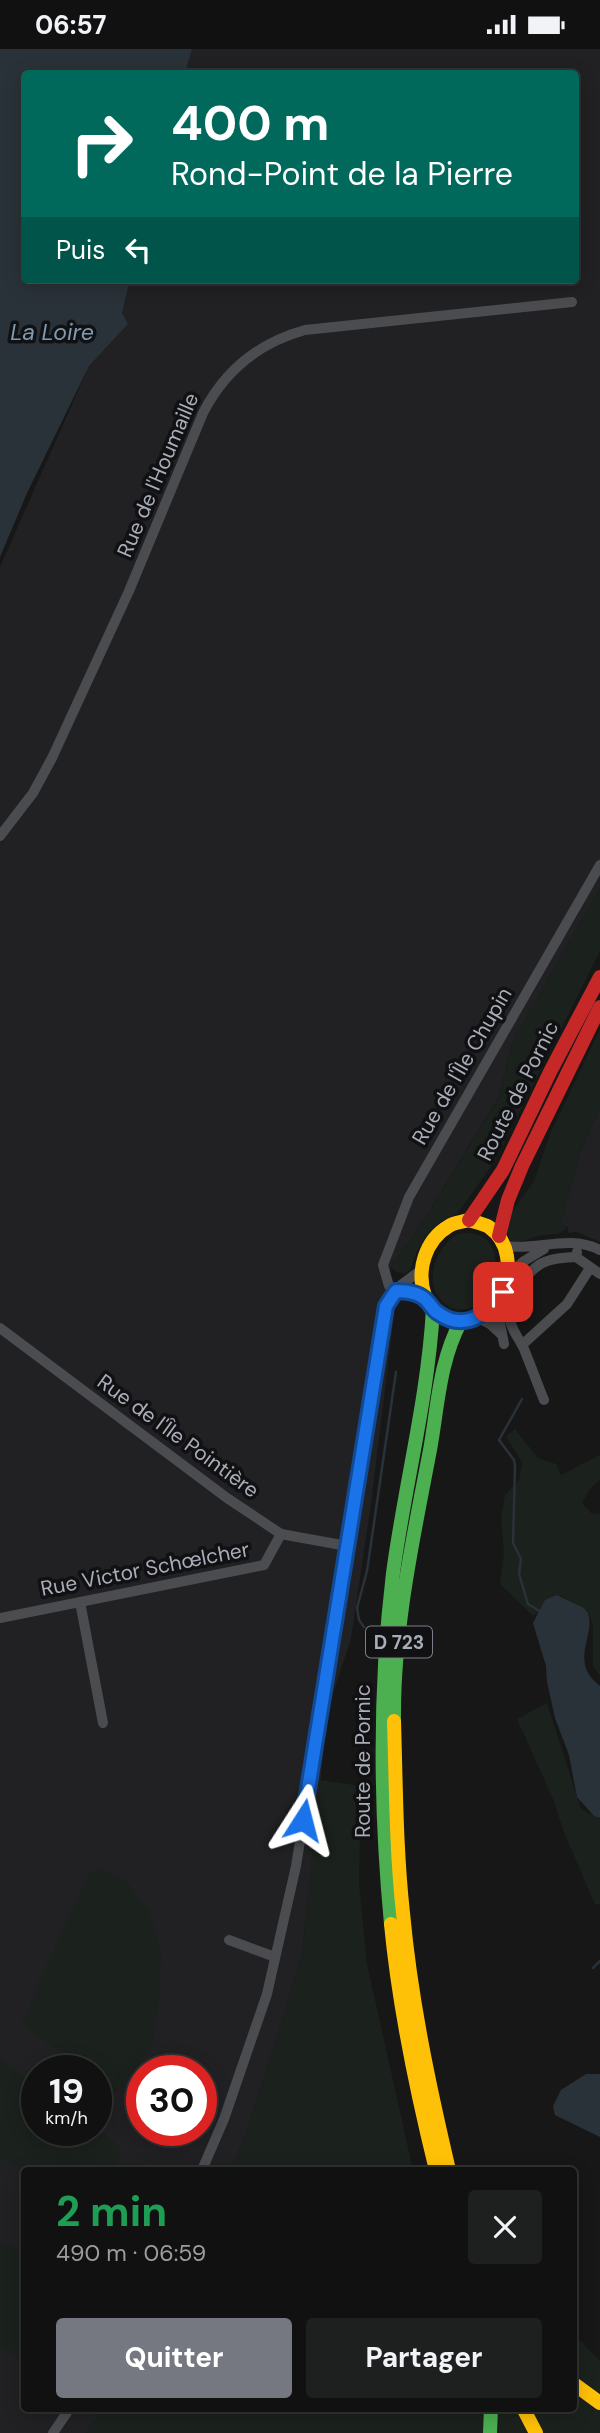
<!DOCTYPE html>
<html lang="fr">
<head>
<meta charset="utf-8">
<style>
	:root { --surface:#111; --page:#1e1f1f; --text:#f1f3f6; --muted:#9c9d9f; --line:#303131; --accent:#757880 }
	body { margin:0; font-family:"DM Sans",sans-serif; background:var(--page); color:var(--text); height:100vh; display:flex; flex-direction:column; font-size:26px; white-space:nowrap }
	* { box-sizing:border-box; margin:0 }
	p { font-size:23px; color:var(--muted) }
	.icon { flex:none; width:38px; height:38px; fill:none; stroke:currentColor; stroke-width:2; stroke-linecap:round; stroke-linejoin:round }
	.map { position:relative; flex:1; overflow:hidden }
	.details { position:absolute; left:21px; top:2118px; width:556px; height:245px; display:flex; flex-direction:column; background:var(--surface); border-radius:7px; box-shadow:0 4px 18px #0003,0 0 0 2px var(--line) }
	.details>* { flex:none }
	.hud { position:absolute; left:21px; top:21px; width:558px; height:214px; border-radius:7px; box-shadow:0 4px 18px #0003,0 0 0 2px var(--line); background:#00695c; color:#fff; overflow:hidden }
	.speed { position:absolute; left:21px; top:2006px; display:flex; gap:14px; font-size:35px; font-weight:700; text-align:center }
	.speed>* { display:grid; place-content:center; width:91px; height:91px; border-radius:50%; background:var(--surface); box-shadow:0 4px 18px #0003,0 0 0 2px var(--line); line-height:1 }
	.speed small { font-size:18px; font-weight:400 }
	.speed .limit { border:10px solid #d22; background:#fff; color:#111 }
	.pin { position:absolute; display:grid; place-items:center; width:60px; height:60px; color:#fff; margin:-30px; border-radius:14px; box-shadow:0 4px 10px #0006 }
	.me { position:absolute; width:77px; margin:-38px; rotate:9deg; stroke-linejoin:round; filter:drop-shadow(0 0 5px #0008) }
	.turn { display:flex; align-items:center; gap:24px; height:147px; padding:0 35px; font-size:32px }
	.turn .icon { width:91px; height:91px; stroke-width:2.5 }
	.turn b { display:block; font-size:49px; line-height:60px }
	.then { display:flex; align-items:center; height:66px; padding:0 35px; background:#0003; gap:14px; font-size:26px }
	.round { display:grid; place-items:center; flex:none; width:74px; height:74px; border-radius:7px; background:var(--page) }
	.overview { display:flex; align-items:center; justify-content:space-between; height:119px; padding:0 35px }
	h1 { font-size:42px; font-weight:700; line-height:52px; color:#1e9e55 }
	.cta { display:flex; gap:14px; margin-top:auto; padding:14px 35px }
	.cta a { flex:1; height:80px; border-radius:7px; background:var(--accent); color:#fff; font-size:28px; font-weight:700; line-height:80px; text-align:center }
	.cta a+a { background:var(--page); color:var(--text) }
	.status { display:flex; justify-content:space-between; align-items:center; height:49px; padding:0 35px; background:var(--surface); direction:ltr }
	.status svg { height:19px; fill:currentColor }
	.map>svg:first-child { display:block }
</style>
</head>
<body>
<div class="status"><b>06:57</b><svg viewBox="0 0 49 12"><path d="M0 12V9h3v3zM5 12V6h3v6zM10 12V3h3v9zM15 12V0h3v12zM26 1h20v11H26zM47 4h2v5h-2z"/></svg></div>
<div class="map">
<svg width="600" height="2384" viewBox="0 0 600 2384">
	<rect width="100%" height="100%" fill="#171717"/>
	<g fill="#212124" fill-rule="evenodd">
		<path d="M192 0H600V839L512 994 499 1048 427 1166 391 1218 385 1243 395 1259 371 1455 351 1590 328 1660 302 1907 247 2084 230 2121H24V2359H103L86 2384H0V518L89 317 128 275 122 264 130 231H576V24H185ZM37 2021H96V2081H37ZM142 2021H201V2081H142Z"/>
		<polygon points="600,1058 600,1193 576,1183 568,1184 568,1178 560,1176 580,1103"/>
	</g>
	<g fill="#1b211c">
		<polygon points="600,839 600,902 495,1112 457,1165 441,1172 427,1186 417,1202 410,1221 404,1225 395,1222 391,1218 427,1166 499,1049 512,994"/>
		<path d="M600 980V1058L580 1103 560 1176 568 1178C556 1189 553 1183 539 1187 527 1189 523 1196 510 1191L505 1179 506 1171 534 1132 550 1085Z"/>
		<path d="M460 1184C527 1178 486 1291 443 1253 421 1233 437 1195 460 1184Z"/>
		<polygon points="515,1380 538,1409 556,1415 561,1426 600,1406 600,1431 590,1440 582,1454 592,1465 600,1464 600,1627 593,1617 593,1575 587,1561 558,1546 533,1567 500,1535 504,1504 501,1469 505,1446 519,1431 522,1414 506,1387"/>
		<polygon points="547,1654 581,1760 600,1770 600,1856 595,1855 563,1781 554,1752 517,1670"/>
		<polygon points="320,1731 361,1737 359,1834 367,1915 413,2121 230,2121 247,2084 302,1907"/>
		<polygon points="100,1820 127,1832 149,1861 161,1905 159,1950 153,1992 126,2037 112,2043 96,2031 96,2021 83,2021 22,1974 36,1943 39,1932 89,1825"/>
		<polygon points="0,2010 37,2036 37,2081 96,2081 96,2079 120,2096 117,2121 24,2123 0,2109"/>
		<polygon points="0,2191 24,2204 24,2314 0,2296"/>
		<polygon points="574,2285 600,2312 600,2384 86,2384 103,2359 574,2359"/>
	</g>
	<g fill="#2a3239">
		<polygon points="0,0 192,0 185,24 24,24 24,231 130,231 122,264 128,275 89,317 27,444 0,508"/>
		<path d="M557 1546C565 1551 579 1555 586 1561 600 1582 566 1612 600 1637V1769L594 1767 577 1748 569 1706 555 1669 547 1633 546 1617 533 1574 545 1551Z"/>
		<polygon points="586,2025 600,2025 600,2088 555,2066 553,2057 561,2041"/>
	</g>
	<g fill="none" stroke-linecap="round" stroke-linejoin="round">
		<g stroke="#2a3239" stroke-width="2.5">
			<polyline points="522,1350 499,1391 514,1411 515,1417 513,1494 521,1510 519,1525 528,1555 541,1563"/>
			<polyline points="364,1578 359,1571 357,1559 367,1522 396,1323"/>
			<polyline points="593,1919 600,1912"/>
		</g>
		<g stroke="#4b4c50" stroke-width="10">
			<path d="M0 787 33 744 52 709 129 542 203 364C225 321 258 294 305 281L572 253"/>
			<path d="M505 1197C537 1202 569 1185 600 1201"/>
			<polyline points="577,1203 576,1208 600,1225"/>
			<polyline points="508,1226 524,1212 544,1200"/>
			<polyline points="396,1242 389,1237 383,1216 409,1148 600,816"/>
			<polyline points="396,1242 426,1250"/>
			<polyline points="499,1250 499,1269 504,1295"/>
			<polyline points="478,1269 490,1275 501,1285"/>
			<polyline points="0,1279 227,1449 281,1485 347,1497"/>
			<polyline points="522,1296 567,1255 590,1219"/>
			<path d="M544 1351C537 1334 531 1317 524 1300 519 1289 509 1278 509 1265 509 1256 514 1247 518 1240 535 1213 545 1209 576 1208"/>
			<polyline points="80,1553 103,1674"/>
			<polyline points="0,1569 264,1516 281,1485"/>
			<polyline points="229,1891 275,1908"/>
			<polyline points="202,2121 224,2070 267,1945 296,1817 386,1257 401,1236 421,1221"/>
			<polyline points="53,2384 70,2359"/>
		</g>
		<g stroke="#4caf50" stroke-width="14">
			<path d="M394 1672C393 1581 413 1490 430 1401 438 1357 439 1313 461 1272"/>
			<path d="M391 1875C380 1759 379 1640 393 1524 405 1435 428 1349 433 1260"/>
			<polyline points="490,2384 491,2359"/>
		</g>
		<g stroke="#ffc107" stroke-width="14">
			<path d="M469 1171C475 1173 484 1175 489 1178 530 1207 498 1285 446 1269 436 1265 429 1257 425 1247 416 1222 425 1191 449 1177 454 1173 462 1173 469 1171Z"/>
			<path d="M394 1672C396 1736 396 1800 403 1864 411 1951 429 2036 449 2121"/>
			<path d="M391 1875C399 1959 416 2040 436 2121"/>
			<polyline points="574,2335 600,2354"/>
			<polyline points="523,2359 536,2384"/>
		</g>
		<g stroke="#c62828" stroke-width="14">
			<polyline points="469,1171 503,1121 550,1023 600,928"/>
			<polyline points="499,1187 508,1151 522,1117 600,958"/>
		</g>
	</g>
	<g fill="none" stroke-linecap="round" stroke-linejoin="round">
		<g stroke="#114b97" stroke-width="18">
			<path id="route" d="M303 1771 386 1257 396 1242C406 1242 420 1244 427 1252 431 1256 433 1261 438 1264 464 1283 488 1266 503 1243"/>
		</g>
		<use href="#route" stroke="#1a73e8" stroke-width="12"/>
	</g>
	<g text-anchor="middle" stroke-width="7" stroke-linejoin="round" paint-order="stroke">
		<rect fill="#111113" stroke="#7b7e86" stroke-width="2" x="366" y="1577.5" width="66" height="31" rx="5"/>
		<g font-size="19" font-weight="bold" fill="#a8adb8">
			<text x="399" y="1600">D 723</text>
		</g>
		<g font-size="21" fill="#a8adb8" stroke="#111113">
			<text transform="translate(158 426) rotate(-67)" y="7">Rue de l'Houmaille</text>
			<text transform="translate(462 1017) rotate(-60)" y="7">Rue de l'Île Chupin</text>
			<text transform="translate(518 1042) rotate(-63)" y="7">Route de Pornic</text>
			<text transform="translate(178 1387) rotate(36)" y="7">Rue de l'Île Pointière</text>
			<text transform="translate(145 1520) rotate(-11)" y="7">Rue Victor Schœlcher</text>
			<text transform="translate(363 1712) rotate(-90)" y="7">Route de Pornic</text>
		</g>
		<g font-size="23" font-style="italic" fill="#7f9bb3" stroke="#111113">
			<text x="52" y="291">La Loire</text>
		</g>
	</g>
</svg>
<div class="speed"><div>19<small>km/h</small></div><div class="limit">30</div></div>
<div class="pin" style="left:503px;top:1243px;background:#d93025"><svg class="icon" aria-label="arrive" viewBox="0 0 24 24"><path d="M6 21V4h12l-3 4 3 4H6"/></svg></div>
<svg class="me" style="left:303px;top:1771px" viewBox="-20 -20 40 40"><path d="M0-17L14 15 0 8-14 15z" fill="#1a73e8" stroke="#fff" stroke-width="4"/></svg>
<div class="hud">
<div class="turn"><svg class="icon" aria-label="right" viewBox="0 0 24 24"><path d="M7 20v-9h11M14 6l5 5-5 5"/></svg><div><b>400 m</b>Rond-Point de la Pierre</div></div>
<div class="then">Puis<svg class="icon" aria-label="left" viewBox="0 0 24 24"><path d="M17 20v-9H6M10 6l-5 5 5 5"/></svg></div>
</div>
<section class="details">
<div class="overview"><div><h1>2 min</h1><p>490 m · 06:59</p></div><a class="round"><svg class="icon" aria-label="close" viewBox="0 0 24 24"><path d="M6 6l12 12M18 6L6 18"/></svg></a></div>
<div class="cta"><a>Quitter</a><a>Partager</a></div>
</section>
</div>
</body>
</html>
